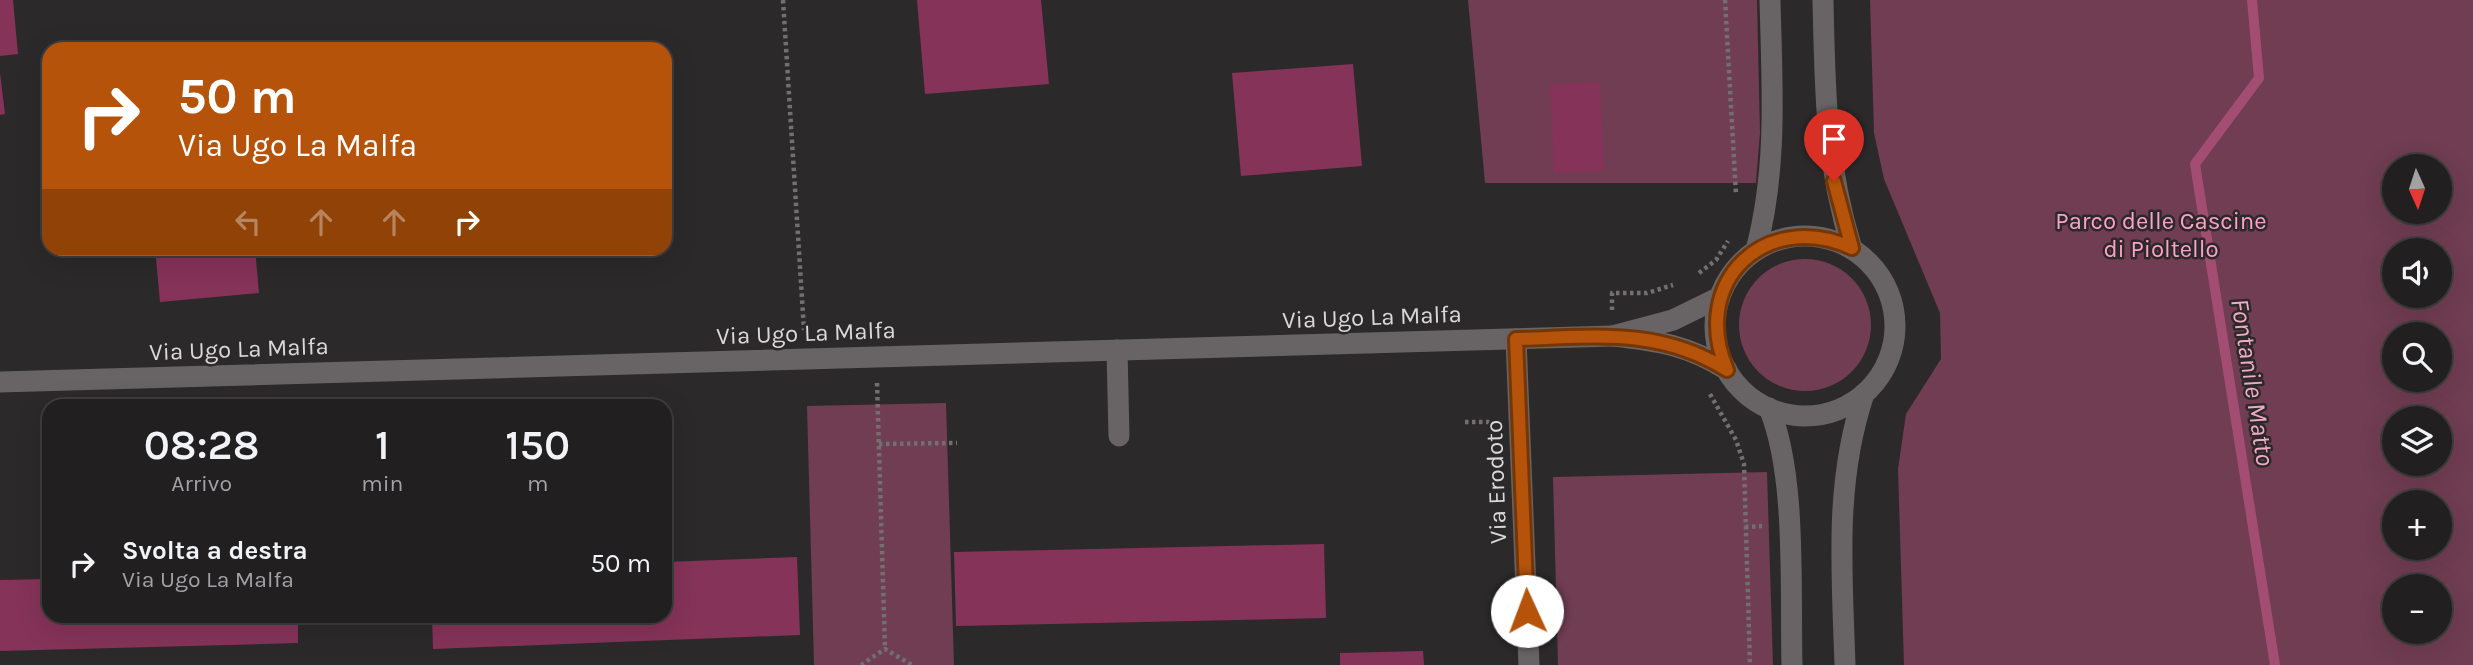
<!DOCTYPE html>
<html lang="it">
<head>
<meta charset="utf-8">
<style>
	:root { --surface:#211f20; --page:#292729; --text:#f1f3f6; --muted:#a2a2a5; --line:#3e3d3e }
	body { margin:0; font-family:Karla,sans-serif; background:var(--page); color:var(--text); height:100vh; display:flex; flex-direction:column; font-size:26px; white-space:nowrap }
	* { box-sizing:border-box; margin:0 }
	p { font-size:23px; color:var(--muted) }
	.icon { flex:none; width:38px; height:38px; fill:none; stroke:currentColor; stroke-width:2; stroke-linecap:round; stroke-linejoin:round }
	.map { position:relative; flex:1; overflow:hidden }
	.sheet { position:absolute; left:42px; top:399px; width:630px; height:224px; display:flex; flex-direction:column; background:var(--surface); border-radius:21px; box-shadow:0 7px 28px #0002,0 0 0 2px var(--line) }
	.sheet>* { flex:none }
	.guide { position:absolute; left:42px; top:42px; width:630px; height:214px; border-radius:21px; box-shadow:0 7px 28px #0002,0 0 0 2px var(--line); background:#b45309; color:#fff; overflow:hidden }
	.needle { width:46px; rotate:177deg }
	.fabs { position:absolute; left:2382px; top:154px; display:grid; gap:14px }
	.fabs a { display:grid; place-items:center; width:70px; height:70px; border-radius:50%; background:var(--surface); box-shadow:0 7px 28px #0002,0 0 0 2px var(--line); font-size:35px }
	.pin { position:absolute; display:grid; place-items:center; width:60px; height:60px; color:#fff; margin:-72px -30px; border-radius:50% 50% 50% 0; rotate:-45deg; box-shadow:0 0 7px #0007 }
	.pin .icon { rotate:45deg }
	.me { position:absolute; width:77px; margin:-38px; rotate:358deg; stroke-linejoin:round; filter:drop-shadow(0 0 5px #0008) }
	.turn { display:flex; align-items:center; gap:24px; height:147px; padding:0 21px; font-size:32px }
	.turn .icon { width:91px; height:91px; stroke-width:2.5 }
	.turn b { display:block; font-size:49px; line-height:60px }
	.lanes { display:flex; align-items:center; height:66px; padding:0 21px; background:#0003; justify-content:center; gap:35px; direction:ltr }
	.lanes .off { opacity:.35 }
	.eta { display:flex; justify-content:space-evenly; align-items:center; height:119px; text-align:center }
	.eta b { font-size:42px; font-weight:600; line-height:49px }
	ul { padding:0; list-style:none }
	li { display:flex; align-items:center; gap:21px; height:91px; padding:0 21px }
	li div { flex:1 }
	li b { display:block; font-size:26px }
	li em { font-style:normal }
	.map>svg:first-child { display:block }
</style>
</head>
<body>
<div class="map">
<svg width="2473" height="665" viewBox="0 0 2473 665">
	<rect width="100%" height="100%" fill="#2c292a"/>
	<g fill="#703d52" fill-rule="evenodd">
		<polygon points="1468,0 1757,0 1760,133 1756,183 1485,183"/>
		<path d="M1870 0H2473V665H1904L1898 469 1906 414 1941 359 1940 313 1884 179 1874 133ZM2394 166H2440V212H2394ZM2394 250H2440V296H2394ZM2394 334H2440V380H2394ZM2394 418H2440V464H2394ZM2394 502H2440V548H2394ZM2394 586H2440V632H2394Z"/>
		<circle cx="1805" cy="325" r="66"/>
		<polygon points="946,403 954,665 814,665 807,406"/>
		<polygon points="1767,472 1773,665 1558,665 1553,477"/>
	</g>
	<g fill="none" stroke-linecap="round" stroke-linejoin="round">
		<polyline stroke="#a34d72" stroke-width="10" points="2252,0 2259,78 2195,164 2275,665"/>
	</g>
	<g fill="#853359">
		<polygon points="0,0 13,0 18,54 0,56"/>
		<polygon points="917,0 1041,0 1049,84 925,94"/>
		<polygon points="1353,64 1362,166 1241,176 1232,73"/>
		<polygon points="0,73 5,114 0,115"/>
		<polygon points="1600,82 1604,171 1554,173 1550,84"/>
		<polygon points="155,248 255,248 259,293 160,302"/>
		<polygon points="1324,544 1326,618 956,626 954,552"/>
		<polygon points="797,557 800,635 433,649 432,616 665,616 665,562"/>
		<polygon points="49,579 49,616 298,616 298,643 0,651 0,580"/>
		<polygon points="1423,651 1424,665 1340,665 1340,653"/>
	</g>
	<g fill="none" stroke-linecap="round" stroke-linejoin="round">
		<g stroke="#726f70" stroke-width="4.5" stroke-dasharray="3.5 3.5" stroke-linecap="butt">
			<polyline points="783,0 804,330"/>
			<polyline points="1725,0 1736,195"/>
			<polyline points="1699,273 1716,260 1728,241"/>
			<polyline points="1612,310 1612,293 1647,293 1673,285"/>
			<polyline points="877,383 885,649"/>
			<polyline points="1710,394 1736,440 1744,464 1750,665"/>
			<polyline points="1465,422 1493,422"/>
			<polyline points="879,444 957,443"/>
			<polyline points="1745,527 1762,526"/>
			<polyline points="861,665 885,649 912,665"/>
		</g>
		<g stroke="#686465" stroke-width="21">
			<path d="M1823 0C1825 89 1825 162 1852 249"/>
			<circle cx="1805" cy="326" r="90"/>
			<path d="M1756 250C1778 167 1772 85 1770 0"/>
			<path d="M1720 297 1673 320 1613 336C1658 341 1688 345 1727 370"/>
			<polyline points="1516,339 1529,665"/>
			<polyline points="1117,350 1119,436"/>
			<polyline points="0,382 1613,336"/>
			<path d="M1769 408C1797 475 1790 590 1792 665"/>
			<path d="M1845 665C1842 572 1834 483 1864 394"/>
		</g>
	</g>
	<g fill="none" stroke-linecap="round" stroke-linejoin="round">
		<g stroke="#753606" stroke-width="18">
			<path id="route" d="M1527 611 1516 339C1593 337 1659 327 1727 370 1689 281 1766 209 1852 248L1834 181"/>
		</g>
		<use href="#route" stroke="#b45309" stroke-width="12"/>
	</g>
	<g text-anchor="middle" stroke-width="5" stroke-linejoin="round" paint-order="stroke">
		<g font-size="24" fill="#fea0c6" stroke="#2c292a">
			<text x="2161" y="229">Parco delle Cascine<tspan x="2161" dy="28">di Pioltello</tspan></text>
		</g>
		<g font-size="24" fill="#dad8d9" stroke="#2c292a">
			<text transform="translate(1372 317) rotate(-2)" y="8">Via Ugo La Malfa</text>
			<text transform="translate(806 333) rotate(-2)" y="8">Via Ugo La Malfa</text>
			<text transform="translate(239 349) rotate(-2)" y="8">Via Ugo La Malfa</text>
			<text transform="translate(1496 482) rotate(-92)" y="8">Via Erodoto</text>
		</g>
		<g font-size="26" font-style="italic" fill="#f1aac6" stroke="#2c292a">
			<text transform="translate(2253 382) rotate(81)" y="9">Fontanile Matto</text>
		</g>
	</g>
</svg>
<div class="fabs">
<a><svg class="needle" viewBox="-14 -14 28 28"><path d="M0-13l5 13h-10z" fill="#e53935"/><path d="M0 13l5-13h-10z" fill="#a2a2a5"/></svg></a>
<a><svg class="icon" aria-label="sound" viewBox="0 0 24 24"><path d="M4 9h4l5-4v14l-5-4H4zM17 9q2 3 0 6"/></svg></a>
<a><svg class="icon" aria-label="search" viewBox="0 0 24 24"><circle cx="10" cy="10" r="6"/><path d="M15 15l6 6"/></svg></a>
<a><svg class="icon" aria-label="layers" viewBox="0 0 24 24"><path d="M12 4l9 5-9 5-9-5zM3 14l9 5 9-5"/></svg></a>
<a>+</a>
<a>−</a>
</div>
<div class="pin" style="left:1834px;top:181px;background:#d93025"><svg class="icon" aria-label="arrive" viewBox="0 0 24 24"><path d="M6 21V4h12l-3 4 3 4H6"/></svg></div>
<svg class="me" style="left:1527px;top:611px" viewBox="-20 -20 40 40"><circle r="19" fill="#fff"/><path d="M0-13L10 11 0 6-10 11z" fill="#b45309"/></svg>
<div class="guide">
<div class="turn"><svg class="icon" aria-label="right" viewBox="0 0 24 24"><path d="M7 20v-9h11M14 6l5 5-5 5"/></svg><div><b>50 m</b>Via Ugo La Malfa</div></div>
<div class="lanes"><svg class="icon off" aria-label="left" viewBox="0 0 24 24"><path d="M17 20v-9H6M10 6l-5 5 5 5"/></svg><svg class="icon off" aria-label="ahead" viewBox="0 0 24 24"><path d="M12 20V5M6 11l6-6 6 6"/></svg><svg class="icon off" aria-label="ahead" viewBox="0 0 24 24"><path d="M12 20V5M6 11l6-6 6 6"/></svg><svg class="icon" aria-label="right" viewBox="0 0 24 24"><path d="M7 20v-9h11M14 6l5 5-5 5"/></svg></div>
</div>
<section class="sheet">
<div class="eta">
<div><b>08:28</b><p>Arrivo</p></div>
<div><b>1</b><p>min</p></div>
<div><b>150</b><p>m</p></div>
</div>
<ul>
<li><svg class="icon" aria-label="right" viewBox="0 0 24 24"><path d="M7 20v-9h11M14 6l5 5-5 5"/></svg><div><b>Svolta a destra</b><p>Via Ugo La Malfa</p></div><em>50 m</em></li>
</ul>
</section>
</div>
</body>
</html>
